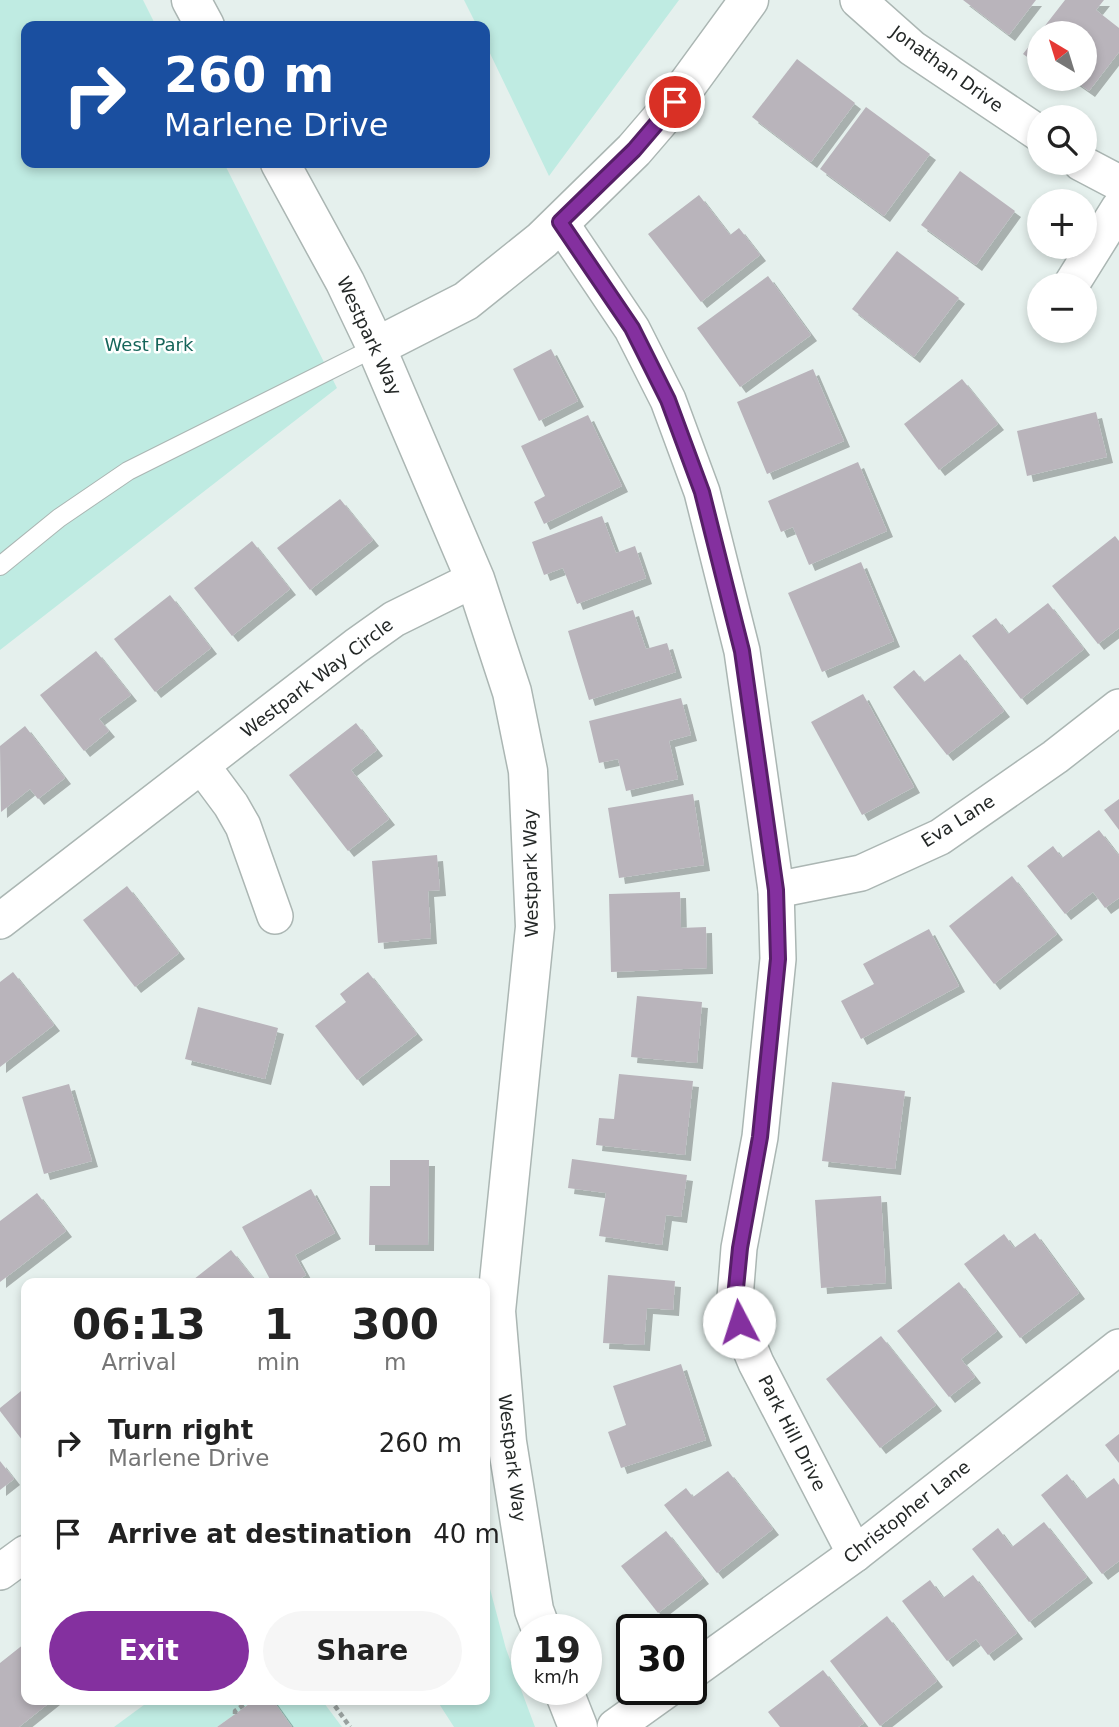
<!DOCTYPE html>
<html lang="en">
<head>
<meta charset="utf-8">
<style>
	:root { --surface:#fff; --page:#f6f6f6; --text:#222; --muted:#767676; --accent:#84309f }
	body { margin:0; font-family:"DejaVu Sans",sans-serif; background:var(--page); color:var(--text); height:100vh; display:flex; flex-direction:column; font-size:26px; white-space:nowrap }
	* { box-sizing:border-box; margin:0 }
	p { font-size:23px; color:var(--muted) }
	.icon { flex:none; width:38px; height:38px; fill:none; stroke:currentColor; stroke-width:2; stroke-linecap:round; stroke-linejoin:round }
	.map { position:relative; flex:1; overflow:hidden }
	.details { position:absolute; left:21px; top:1278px; width:469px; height:427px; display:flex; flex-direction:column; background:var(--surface); border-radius:14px; box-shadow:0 4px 10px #0003 }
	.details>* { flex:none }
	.banner { position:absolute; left:21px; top:21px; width:469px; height:147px; border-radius:14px; box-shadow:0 4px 10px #0003; background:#1a4fa0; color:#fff; overflow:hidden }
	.needle { width:46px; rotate:322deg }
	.controls { position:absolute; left:1027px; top:21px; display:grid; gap:14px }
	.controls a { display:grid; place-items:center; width:70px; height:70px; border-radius:50%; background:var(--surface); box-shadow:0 4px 10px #0003; font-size:35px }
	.speed { position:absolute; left:511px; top:1614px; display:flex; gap:14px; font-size:35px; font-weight:700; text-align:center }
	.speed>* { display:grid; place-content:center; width:91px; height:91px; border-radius:50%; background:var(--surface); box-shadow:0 4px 10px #0003; line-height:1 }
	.speed small { font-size:18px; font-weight:400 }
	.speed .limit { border:4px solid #111; border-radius:10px; background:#fff; color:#111 }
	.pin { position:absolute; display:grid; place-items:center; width:60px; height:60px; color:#fff; margin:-30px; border:4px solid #fff; border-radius:50%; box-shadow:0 2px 7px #0007 }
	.me { position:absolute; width:77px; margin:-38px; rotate:355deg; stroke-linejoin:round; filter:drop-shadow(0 0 5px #0008) }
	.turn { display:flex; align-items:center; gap:24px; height:147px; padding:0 28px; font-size:32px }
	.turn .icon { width:91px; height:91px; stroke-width:2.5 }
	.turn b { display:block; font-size:49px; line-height:60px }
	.eta { display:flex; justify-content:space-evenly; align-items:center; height:119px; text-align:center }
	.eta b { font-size:42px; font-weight:800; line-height:49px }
	.button { display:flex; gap:14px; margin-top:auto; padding:14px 28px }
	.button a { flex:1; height:80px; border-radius:42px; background:var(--accent); color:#fff; font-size:28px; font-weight:800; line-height:80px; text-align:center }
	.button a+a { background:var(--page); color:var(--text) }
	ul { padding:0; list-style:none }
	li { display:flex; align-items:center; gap:21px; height:91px; padding:0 28px }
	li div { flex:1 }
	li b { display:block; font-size:26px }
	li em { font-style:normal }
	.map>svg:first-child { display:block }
</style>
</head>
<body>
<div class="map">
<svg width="1119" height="1727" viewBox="0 0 1119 1727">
	<defs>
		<filter id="shadow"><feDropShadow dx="6" dy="6" stdDeviation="0" flood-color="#0004"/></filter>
	</defs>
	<rect width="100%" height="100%" fill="#e5f0ed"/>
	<g fill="#bfebe2">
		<polygon points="0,0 143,0 156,26 26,26 26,163 224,163 337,388 0,650"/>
		<polygon points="464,0 679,0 549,176 485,43 485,26 477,26"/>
		<polygon points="485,1570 506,1649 535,1727 454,1727 436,1699 485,1699"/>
		<polygon points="152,1699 256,1699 217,1727 114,1727"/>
		<polygon points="272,1699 321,1699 342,1727 292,1727"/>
	</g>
	<g fill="#b9b4bb" filter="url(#shadow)">
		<polygon points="963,0 1036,0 1009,35"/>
		<polygon points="1065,0 1104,0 1096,10 1119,28 1119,52 1089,91 1072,79 1085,79 1085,33 1040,33 1040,66 1023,54"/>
		<polygon points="797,59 855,103 811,162 752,117"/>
		<polygon points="866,107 930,154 884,216 820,169"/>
		<polygon points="960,171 1015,211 976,265 921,225"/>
		<polygon points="699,195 730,235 739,228 760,255 701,302 648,234"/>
		<polygon points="897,251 959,298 914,357 852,309"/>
		<polygon points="768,276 811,335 740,387 697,328"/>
		<polygon points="551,349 578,401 539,421 513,369"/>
		<polygon points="813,369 844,441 767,474 737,402"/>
		<polygon points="962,379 998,424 939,470 904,424"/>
		<polygon points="1096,412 1107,457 1027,476 1017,431"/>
		<polygon points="588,415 622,486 544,524 534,502 545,496 521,446"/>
		<polygon points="858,462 887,531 809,565 793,527 781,532 768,501"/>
		<polygon points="340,499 373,540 310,590 277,548"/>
		<polygon points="602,516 616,553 635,546 646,578 577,604 563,568 544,575 532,542"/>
		<polygon points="1115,536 1119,541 1119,628 1098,644 1052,586"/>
		<polygon points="252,541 290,589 232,636 194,588"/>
		<polygon points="861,562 894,641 822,672 788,593"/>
		<polygon points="170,595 211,648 155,692 114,639"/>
		<polygon points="1048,603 1084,649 1021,699 972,636 996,618 1008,634"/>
		<polygon points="633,610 646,649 667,643 676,672 589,700 568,631"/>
		<polygon points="96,651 131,695 99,719 109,731 84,751 40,695"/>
		<polygon points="960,654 1004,711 947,755 893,687 914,670 924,682"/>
		<polygon points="863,694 914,787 862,815 811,722"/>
		<polygon points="681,698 691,735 669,741 678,779 626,791 618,759 599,763 589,721"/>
		<polygon points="356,723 377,750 351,770 389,819 348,851 289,775"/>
		<polygon points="25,726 65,778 38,799 30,789 1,812 0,746"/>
		<polygon points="693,794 704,865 619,878 608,808"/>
		<polygon points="1119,799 1119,830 1104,810"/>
		<polygon points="1099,830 1119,856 1119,898 1105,908 1093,892 1065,914 1027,866 1053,846 1062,858"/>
		<polygon points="437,855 440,890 428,891 431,938 378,943 372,861"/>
		<polygon points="1012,876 1057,934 994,984 949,926"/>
		<polygon points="127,886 179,953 135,987 83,920"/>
		<polygon points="680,892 681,928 706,927 707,968 611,972 609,894"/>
		<polygon points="929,929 959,986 861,1039 841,1001 874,984 863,964"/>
		<polygon points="13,972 54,1025 0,1067 0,982"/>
		<polygon points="368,972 417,1034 357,1080 315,1026 346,1002 340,994"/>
		<polygon points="637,996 702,1002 697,1063 631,1057"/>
		<polygon points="198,1007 278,1028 265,1079 185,1059"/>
		<polygon points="619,1074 693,1081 685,1155 596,1145 599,1118 614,1119"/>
		<polygon points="832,1082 905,1091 895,1169 822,1161"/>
		<polygon points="69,1084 92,1161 44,1174 22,1097"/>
		<polygon points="572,1159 687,1175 681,1217 666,1215 662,1245 599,1236 606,1193 568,1188"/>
		<polygon points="390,1160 429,1160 428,1245 369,1245 370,1186 390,1186"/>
		<polygon points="311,1189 335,1233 295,1255 306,1275 293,1283 272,1283 242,1227"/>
		<polygon points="37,1193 66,1231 0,1282 0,1221"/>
		<polygon points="881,1196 886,1283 821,1288 815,1200"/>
		<polygon points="1035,1233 1079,1293 1020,1338 964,1264 1004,1234 1014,1248"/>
		<polygon points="231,1250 257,1283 189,1283"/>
		<polygon points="608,1275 675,1281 673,1310 647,1308 644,1345 603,1343"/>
		<polygon points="959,1282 997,1331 961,1359 975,1377 949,1397 897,1331"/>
		<polygon points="881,1336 936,1405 880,1448 826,1379"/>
		<polygon points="681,1364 706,1440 621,1468 608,1432 626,1425 613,1386"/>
		<polygon points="26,1387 26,1445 0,1411 0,1408"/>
		<polygon points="1119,1434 1119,1463 1105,1445"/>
		<polygon points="0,1461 14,1479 0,1490"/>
		<polygon points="728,1471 773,1529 717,1573 664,1505 686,1488 693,1497"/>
		<polygon points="1067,1474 1086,1499 1114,1478 1119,1485 1119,1561 1102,1574 1041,1495"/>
		<polygon points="1044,1522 1087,1577 1029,1622 972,1549 998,1528 1012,1547"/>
		<polygon points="666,1531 703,1578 658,1613 621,1566"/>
		<polygon points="973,1575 1017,1633 988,1655 976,1639 947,1661 902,1601 930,1580 943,1598"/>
		<polygon points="887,1616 937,1681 880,1726 830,1661"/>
		<polygon points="24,1644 26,1699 54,1699 19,1727 0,1727 0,1663"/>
		<polygon points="823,1670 864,1723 858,1727 780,1727 768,1712"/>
		<polygon points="256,1699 272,1699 292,1727 217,1727"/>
	</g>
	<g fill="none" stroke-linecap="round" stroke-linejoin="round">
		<g stroke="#abb6b3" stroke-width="20">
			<polyline id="lane" points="0,566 59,518 128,471 376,347"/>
		</g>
		<g stroke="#abb6b3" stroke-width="38">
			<g id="street">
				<polyline points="858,0 912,48 1040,134"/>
				<polyline points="1081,163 1119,183"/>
				<polyline points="560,222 632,329 668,400 702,492 742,651 776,890 778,959 760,1137 739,1248 735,1298 739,1322 756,1363 855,1554"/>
				<polyline points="1071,285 1119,208"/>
				<polyline points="202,766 231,805 243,826 275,916"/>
				<polyline points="776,890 861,873 940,837 1055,757 1119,707"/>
				<polyline points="0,921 356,646 394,619 475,579"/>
				<polyline points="0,1572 26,1553"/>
				<polyline points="691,1672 855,1554 1119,1347"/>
				<polyline points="615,1727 668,1689"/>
			</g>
		</g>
		<g stroke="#abb6b3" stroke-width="41">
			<g id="secondary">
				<polyline points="191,0 205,26"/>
				<polyline points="280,163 345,282 376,347 475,579 512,692 528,771 535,927 496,1311 507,1442 534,1610 541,1629"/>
				<polyline points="376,347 466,301 542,240 634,150 671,107 749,0"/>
				<polyline points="563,1689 578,1727"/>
			</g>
		</g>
		<g stroke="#98a09e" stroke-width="4.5" stroke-dasharray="5 3.5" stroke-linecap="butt">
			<polyline points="330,1699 350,1727"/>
			<polyline points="235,1714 235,1711 252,1699"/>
		</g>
		<use href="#lane" stroke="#fff" stroke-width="18"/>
		<use href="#street" stroke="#fff" stroke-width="35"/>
		<use href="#secondary" stroke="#fff" stroke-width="38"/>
	</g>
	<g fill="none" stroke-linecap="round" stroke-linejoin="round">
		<g stroke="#561f67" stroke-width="18">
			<polyline id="route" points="675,102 634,150 560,222 632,328 668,400 702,492 742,651 776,890 778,959 760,1137 740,1248 735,1298 739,1322"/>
		</g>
		<use href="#route" stroke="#84309f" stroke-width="12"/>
	</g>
	<g text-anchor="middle" stroke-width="5" stroke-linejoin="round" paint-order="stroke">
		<g font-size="18" fill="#242827" stroke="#fff">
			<text transform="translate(947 69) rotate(36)" y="6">Jonathan Drive</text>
			<text transform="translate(369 336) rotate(65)" y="6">Westpark Way</text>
			<text transform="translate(317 678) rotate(-37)" y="6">Westpark Way Circle</text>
			<text transform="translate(958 821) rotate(-32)" y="6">Eva Lane</text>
			<text transform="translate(531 873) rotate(-91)" y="6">Westpark Way</text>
			<text transform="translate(792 1433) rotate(63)" y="6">Park Hill Drive</text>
			<text transform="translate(512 1458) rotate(83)" y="6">Westpark Way</text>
			<text transform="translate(907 1512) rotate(-38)" y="6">Christopher Lane</text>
		</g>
		<g font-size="18" fill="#16655a" stroke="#fff">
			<text x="149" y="351">West Park</text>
		</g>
	</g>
</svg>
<div class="controls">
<a><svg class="needle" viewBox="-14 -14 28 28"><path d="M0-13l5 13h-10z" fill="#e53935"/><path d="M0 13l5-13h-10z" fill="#767676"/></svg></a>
<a><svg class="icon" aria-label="search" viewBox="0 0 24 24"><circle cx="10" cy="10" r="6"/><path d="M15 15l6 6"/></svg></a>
<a>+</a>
<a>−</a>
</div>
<div class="speed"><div>19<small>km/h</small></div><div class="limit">30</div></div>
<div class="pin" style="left:675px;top:102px;background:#d93025"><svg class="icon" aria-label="arrive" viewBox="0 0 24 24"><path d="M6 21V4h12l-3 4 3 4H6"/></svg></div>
<svg class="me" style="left:739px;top:1322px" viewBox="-20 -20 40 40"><circle r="19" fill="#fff"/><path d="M0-13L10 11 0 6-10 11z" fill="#84309f"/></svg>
<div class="banner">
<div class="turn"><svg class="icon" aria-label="right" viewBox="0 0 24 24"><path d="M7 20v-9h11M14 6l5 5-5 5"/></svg><div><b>260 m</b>Marlene Drive</div></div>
</div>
<section class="details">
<div class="eta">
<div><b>06:13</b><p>Arrival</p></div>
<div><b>1</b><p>min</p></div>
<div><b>300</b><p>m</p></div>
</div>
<ul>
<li><svg class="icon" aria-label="right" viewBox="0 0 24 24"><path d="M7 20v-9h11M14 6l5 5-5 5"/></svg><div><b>Turn right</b><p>Marlene Drive</p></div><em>260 m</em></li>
<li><svg class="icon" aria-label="arrive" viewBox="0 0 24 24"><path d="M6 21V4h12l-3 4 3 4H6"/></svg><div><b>Arrive at destination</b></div><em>40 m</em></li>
</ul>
<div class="button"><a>Exit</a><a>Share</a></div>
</section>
</div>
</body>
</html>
